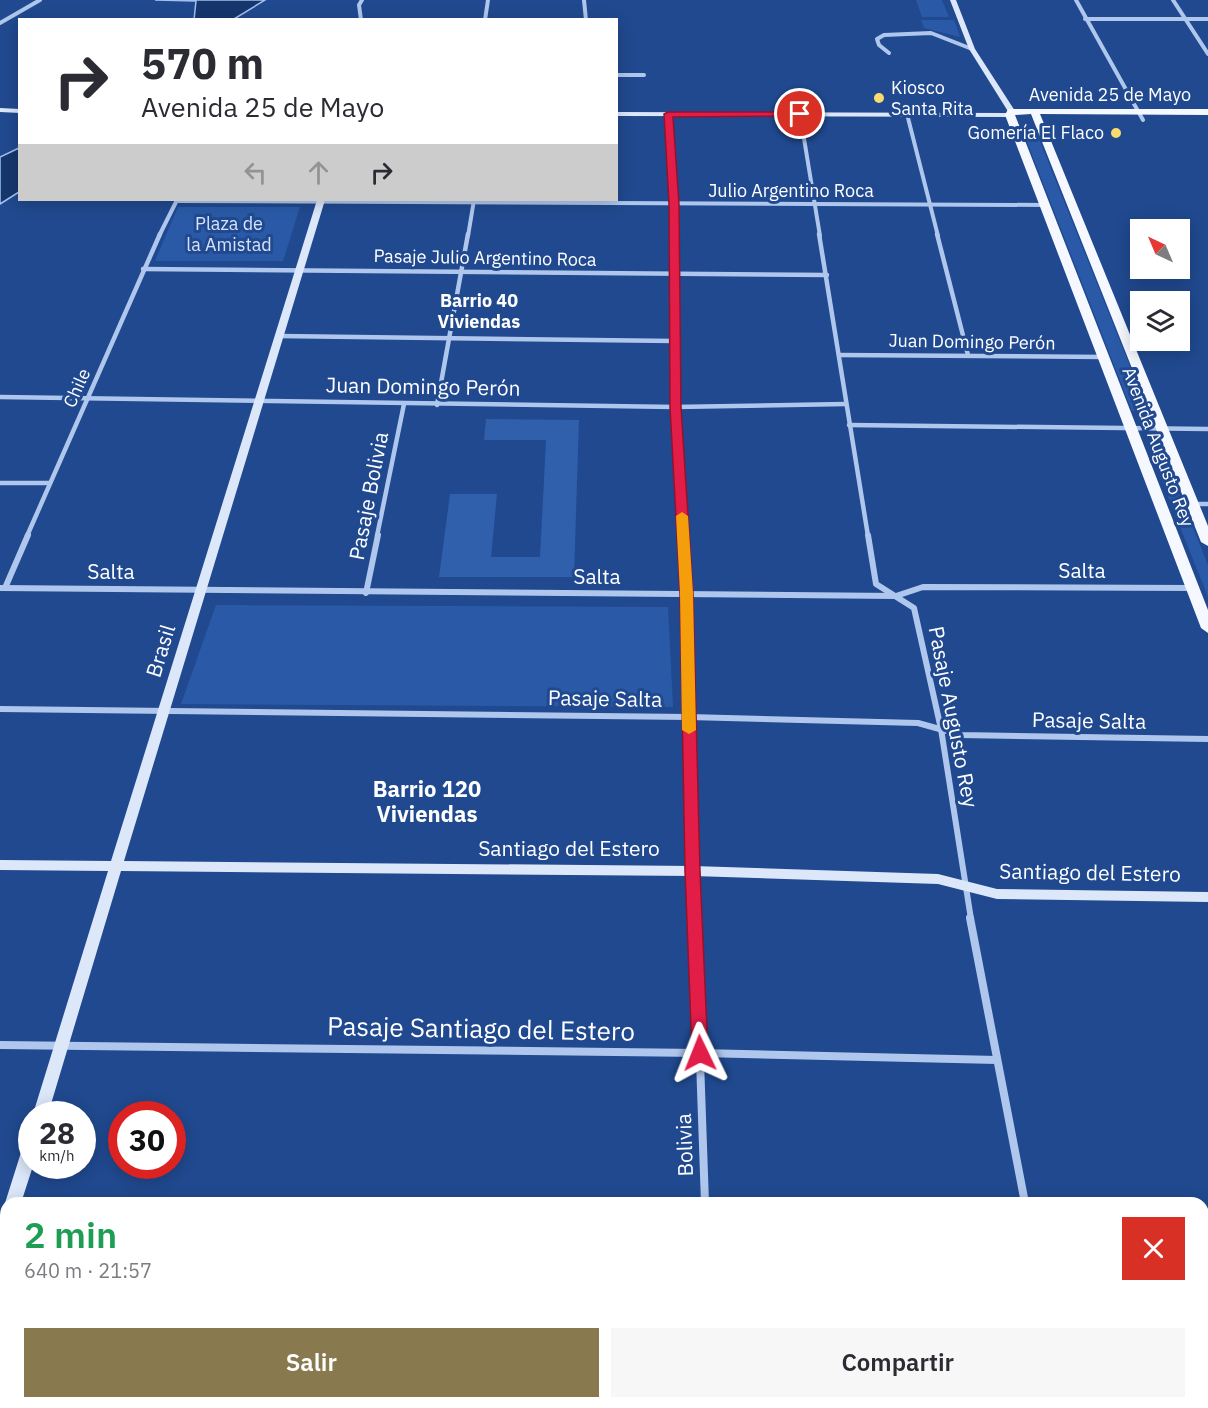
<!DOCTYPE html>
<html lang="es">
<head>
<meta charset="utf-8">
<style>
	:root { --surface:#fff; --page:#f7f7f7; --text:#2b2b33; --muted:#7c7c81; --accent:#887a4e }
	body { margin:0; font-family:"IBM Plex Sans",sans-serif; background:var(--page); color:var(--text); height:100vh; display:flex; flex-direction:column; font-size:22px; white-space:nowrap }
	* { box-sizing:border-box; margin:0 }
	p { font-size:20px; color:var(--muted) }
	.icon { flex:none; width:33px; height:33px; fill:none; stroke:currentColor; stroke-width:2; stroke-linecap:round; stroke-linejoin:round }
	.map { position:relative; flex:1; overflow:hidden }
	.panel { position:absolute; left:0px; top:1197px; width:1209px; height:212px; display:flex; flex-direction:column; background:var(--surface); border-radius:18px 18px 0 0; box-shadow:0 3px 15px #0003 }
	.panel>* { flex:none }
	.hud { position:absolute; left:18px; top:18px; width:600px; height:183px; border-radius:0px; box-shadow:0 3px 15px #0003; background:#fff; color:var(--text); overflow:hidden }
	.needle { width:39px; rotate:316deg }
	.tools { position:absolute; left:1130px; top:219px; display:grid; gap:12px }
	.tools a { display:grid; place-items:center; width:60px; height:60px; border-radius:0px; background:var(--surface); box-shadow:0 3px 15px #0003; font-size:30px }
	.speed { position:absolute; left:18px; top:1101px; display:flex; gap:12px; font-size:30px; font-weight:700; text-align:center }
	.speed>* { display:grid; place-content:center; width:78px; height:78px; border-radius:50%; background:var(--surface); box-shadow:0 3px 15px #0003; line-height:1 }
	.speed small { font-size:15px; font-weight:400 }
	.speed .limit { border:9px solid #d22; background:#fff; color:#111 }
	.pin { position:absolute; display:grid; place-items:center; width:51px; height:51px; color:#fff; margin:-26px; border:3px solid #fff; border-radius:50%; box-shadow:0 2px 6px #0007 }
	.me { position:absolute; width:66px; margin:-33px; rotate:358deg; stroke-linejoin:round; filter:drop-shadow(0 0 4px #0008) }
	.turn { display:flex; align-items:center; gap:21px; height:126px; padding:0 24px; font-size:27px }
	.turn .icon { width:78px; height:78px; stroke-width:2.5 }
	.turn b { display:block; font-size:42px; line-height:51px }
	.lanes { display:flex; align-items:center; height:57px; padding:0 24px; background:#0003; justify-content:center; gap:30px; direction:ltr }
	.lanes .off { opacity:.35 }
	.round { display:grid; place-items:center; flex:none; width:63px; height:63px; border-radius:0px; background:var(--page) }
	.summary { display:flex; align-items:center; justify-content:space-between; height:102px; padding:0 24px }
	h1 { font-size:36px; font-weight:600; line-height:45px; color:#1e9e55 }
	.primary-button { display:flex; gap:12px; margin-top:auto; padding:12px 24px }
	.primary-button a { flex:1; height:69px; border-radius:0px; background:var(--accent); color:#fff; font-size:24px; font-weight:600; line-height:69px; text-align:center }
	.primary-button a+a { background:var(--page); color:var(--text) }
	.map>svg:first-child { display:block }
</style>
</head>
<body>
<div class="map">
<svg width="1208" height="1408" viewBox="0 0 1208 1408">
	<rect width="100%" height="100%" fill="#20498f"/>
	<g fill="#2a5aa7">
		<polygon points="916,0 942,0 949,17 922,17"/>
		<polygon points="921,20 954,20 960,37 924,28"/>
		<polygon points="1022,129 1035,129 1148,411 1132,411"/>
		<polygon points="178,207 300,207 283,261 155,261"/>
		<polygon points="1148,446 1160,446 1208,565 1208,597"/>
		<polygon points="216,605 668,607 673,707 181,704"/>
	</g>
	<g fill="#16366e" stroke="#a3c1ee" stroke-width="1.5">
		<polygon points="155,0 265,0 234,19 194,20 196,1"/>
		<polygon points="19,148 19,192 0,204 0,157"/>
	</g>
	<polygon fill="#305fac" points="486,419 579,420 574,577 439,577 450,494 497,494 491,557 540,557 546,440 484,440"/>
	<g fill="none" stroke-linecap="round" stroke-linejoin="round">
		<g stroke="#b0c7ed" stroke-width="4">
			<polyline points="584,0 586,20"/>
			<polyline points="1076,0 1143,120"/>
			<polyline points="1173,0 1208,54"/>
			<polyline points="1085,19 1208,19"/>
			<polyline points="361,20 359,5 362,0"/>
			<polyline points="485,20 488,0"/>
			<polyline points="0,23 40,0"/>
			<polyline points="889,53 879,45 877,39 884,35 931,33 972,49"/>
			<polyline points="616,75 644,75"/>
			<polyline points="668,114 674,236"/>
			<polyline points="800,114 820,236"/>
			<polyline points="907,114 938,236"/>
			<polyline points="177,201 1045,205"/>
			<polyline points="159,236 177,200"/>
			<polyline points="468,236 474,200"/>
		</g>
		<g stroke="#b0c7ed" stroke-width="4.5">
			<polyline points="674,234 675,407 683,536"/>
			<polyline points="819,234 868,536"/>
			<polyline points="937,234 968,355"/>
			<polyline points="143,269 827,275"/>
			<polyline points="279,336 674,341"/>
			<polyline points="839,355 1104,357"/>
			<polyline points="0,397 675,407 846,404"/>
			<polyline points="437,405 468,234"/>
			<polyline points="849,425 1208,429"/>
			<polyline points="0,483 49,483"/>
			<polyline points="1193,504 1208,504"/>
			<polyline points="27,536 160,234"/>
			<polyline points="377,536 404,404"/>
		</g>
		<g stroke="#b0c7ed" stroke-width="6">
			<polyline points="683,535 695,919"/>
			<polyline points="868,535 876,584 914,608 941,729 971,919"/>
			<polyline points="0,588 896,596 923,587 1192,588"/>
			<polyline points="5,588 28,535"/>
			<polyline points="366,593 378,535"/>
			<polyline points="0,709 689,717 918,723 961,735 1208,739"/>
		</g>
		<g stroke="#b0c7ed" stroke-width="8">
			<polyline points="695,918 705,1203"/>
			<polyline points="970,918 1025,1203"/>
			<polyline points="0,1045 700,1053 997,1060"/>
			<polyline points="0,1271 6,1271"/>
			<polyline points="713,1402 713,1408"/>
			<polyline points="1066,1402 1067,1408"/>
		</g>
		<g fill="#dce7f9" fill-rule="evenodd">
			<polygon points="950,0 956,0 975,49 1015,111 1011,113 1014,115 1013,117 616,116 616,112 1009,113 969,49"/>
			<polygon points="0,108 20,109 20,113 0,112"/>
			<polygon points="317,200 325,200 124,861 693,866 938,874 997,889 1208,892 1208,902 997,899 938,884 693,876 121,871 48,1114 33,1114 108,871 0,870 0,860 111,861"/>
			<polygon points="32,1137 33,1166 21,1203 6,1203 6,1205 5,1203 24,1143 27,1138"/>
			<polygon points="6,1220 6,1251 0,1253 0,1223"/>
		</g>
		<polygon fill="#f5f8ff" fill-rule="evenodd" points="1008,109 1208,109 1208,115 1040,114 1208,526 1208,546 1201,542 1031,114 1015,115 1208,610 1208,633 1201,628 1005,115"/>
	</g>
	<polygon fill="#e11d48" stroke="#92132f" stroke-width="1.5" points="800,112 804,114 803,116 673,117 679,204 681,407 693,593 700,871 708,1053 706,1058 700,1060 694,1058 692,1053 685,871 680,593 670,407 669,204 664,114 668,112"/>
	<polygon fill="#f59e0b" points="682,512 688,516 693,593 696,730 689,734 682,730 680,593 676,516"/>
	<g fill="#fadb70" stroke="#20498f" stroke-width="2">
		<circle cx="879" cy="98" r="6"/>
		<circle cx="1116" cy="133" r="6"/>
	</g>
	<g text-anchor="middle" stroke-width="6" stroke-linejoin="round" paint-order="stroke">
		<g font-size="18" fill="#fff" stroke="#20498f" text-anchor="start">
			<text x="891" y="94">Kiosco<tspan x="891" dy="21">Santa Rita</tspan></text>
			<text x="1104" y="139" text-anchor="end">Gomería El Flaco</text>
		</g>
		<g font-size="18" fill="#fff" stroke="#20498f">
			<text x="1110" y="101">Avenida 25 de Mayo</text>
			<text x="791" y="197">Julio Argentino Roca</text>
			<text transform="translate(485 258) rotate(1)" y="6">Pasaje Julio Argentino Roca</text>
			<text transform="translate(972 342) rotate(1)" y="6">Juan Domingo Perón</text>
			<text transform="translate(77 388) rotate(-66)" y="6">Chile</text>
			<text transform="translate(1158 447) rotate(69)" y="6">Avenida Augusto Rey</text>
		</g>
		<g font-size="18" fill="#d5e3f9" stroke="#20498f">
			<text x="229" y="230">Plaza de<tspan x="229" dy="21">la Amistad</tspan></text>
		</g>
		<g font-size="18" font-weight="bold" fill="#fff" stroke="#20498f">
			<text x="479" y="307">Barrio 40<tspan x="479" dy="21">Viviendas</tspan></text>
		</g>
		<g font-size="21" fill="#fff" stroke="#20498f">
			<text transform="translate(423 387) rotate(1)" y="7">Juan Domingo Perón</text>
			<text transform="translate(369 496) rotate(-79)" y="7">Pasaje Bolivia</text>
			<text x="1082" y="578">Salta</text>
			<text x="111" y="579">Salta</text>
			<text x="597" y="584">Salta</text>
			<text transform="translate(161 651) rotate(-73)" y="7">Brasil</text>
			<text transform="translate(605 699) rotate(1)" y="7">Pasaje Salta</text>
			<text transform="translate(953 717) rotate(79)" y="7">Pasaje Augusto Rey</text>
			<text transform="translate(1089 721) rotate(1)" y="7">Pasaje Salta</text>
			<text x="569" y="856">Santiago del Estero</text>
			<text transform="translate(1090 873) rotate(1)" y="7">Santiago del Estero</text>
			<text transform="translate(685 1145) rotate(-92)" y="7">Bolivia</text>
		</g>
		<g font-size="22" font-weight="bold" fill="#fff" stroke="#20498f">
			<text x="427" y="797">Barrio 120<tspan x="427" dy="25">Viviendas</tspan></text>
		</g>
		<g font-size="26" fill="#fff" stroke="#20498f">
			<text transform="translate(481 1029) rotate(1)" y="9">Pasaje Santiago del Estero</text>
		</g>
	</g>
</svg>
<div class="tools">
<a><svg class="needle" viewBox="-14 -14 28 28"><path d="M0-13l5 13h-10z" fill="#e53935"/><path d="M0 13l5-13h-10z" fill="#7c7c81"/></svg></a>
<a><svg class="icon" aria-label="layers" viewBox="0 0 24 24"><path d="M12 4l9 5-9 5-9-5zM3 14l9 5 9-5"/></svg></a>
</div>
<div class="speed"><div>28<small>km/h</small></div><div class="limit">30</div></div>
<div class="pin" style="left:800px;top:114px;background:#d93025"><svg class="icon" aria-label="arrive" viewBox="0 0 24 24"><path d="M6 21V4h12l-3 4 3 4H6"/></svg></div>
<svg class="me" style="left:700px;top:1053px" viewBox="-20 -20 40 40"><path d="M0-17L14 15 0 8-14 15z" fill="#e11d48" stroke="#fff" stroke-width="4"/></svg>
<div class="hud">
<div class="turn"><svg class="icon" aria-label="right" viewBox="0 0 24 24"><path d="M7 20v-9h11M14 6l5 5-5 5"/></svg><div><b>570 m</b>Avenida 25 de Mayo</div></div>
<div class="lanes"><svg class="icon off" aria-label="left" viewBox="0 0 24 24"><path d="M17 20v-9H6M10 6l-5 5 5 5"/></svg><svg class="icon off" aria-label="ahead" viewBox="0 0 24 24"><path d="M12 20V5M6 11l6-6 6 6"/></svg><svg class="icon" aria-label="right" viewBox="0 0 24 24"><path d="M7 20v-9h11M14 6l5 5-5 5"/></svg></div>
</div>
<section class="panel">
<div class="summary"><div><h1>2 min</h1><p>640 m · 21:57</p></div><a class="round" style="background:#d93025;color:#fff"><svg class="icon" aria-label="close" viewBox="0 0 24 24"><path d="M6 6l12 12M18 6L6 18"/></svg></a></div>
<div class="primary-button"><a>Salir</a><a>Compartir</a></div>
</section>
</div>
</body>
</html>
